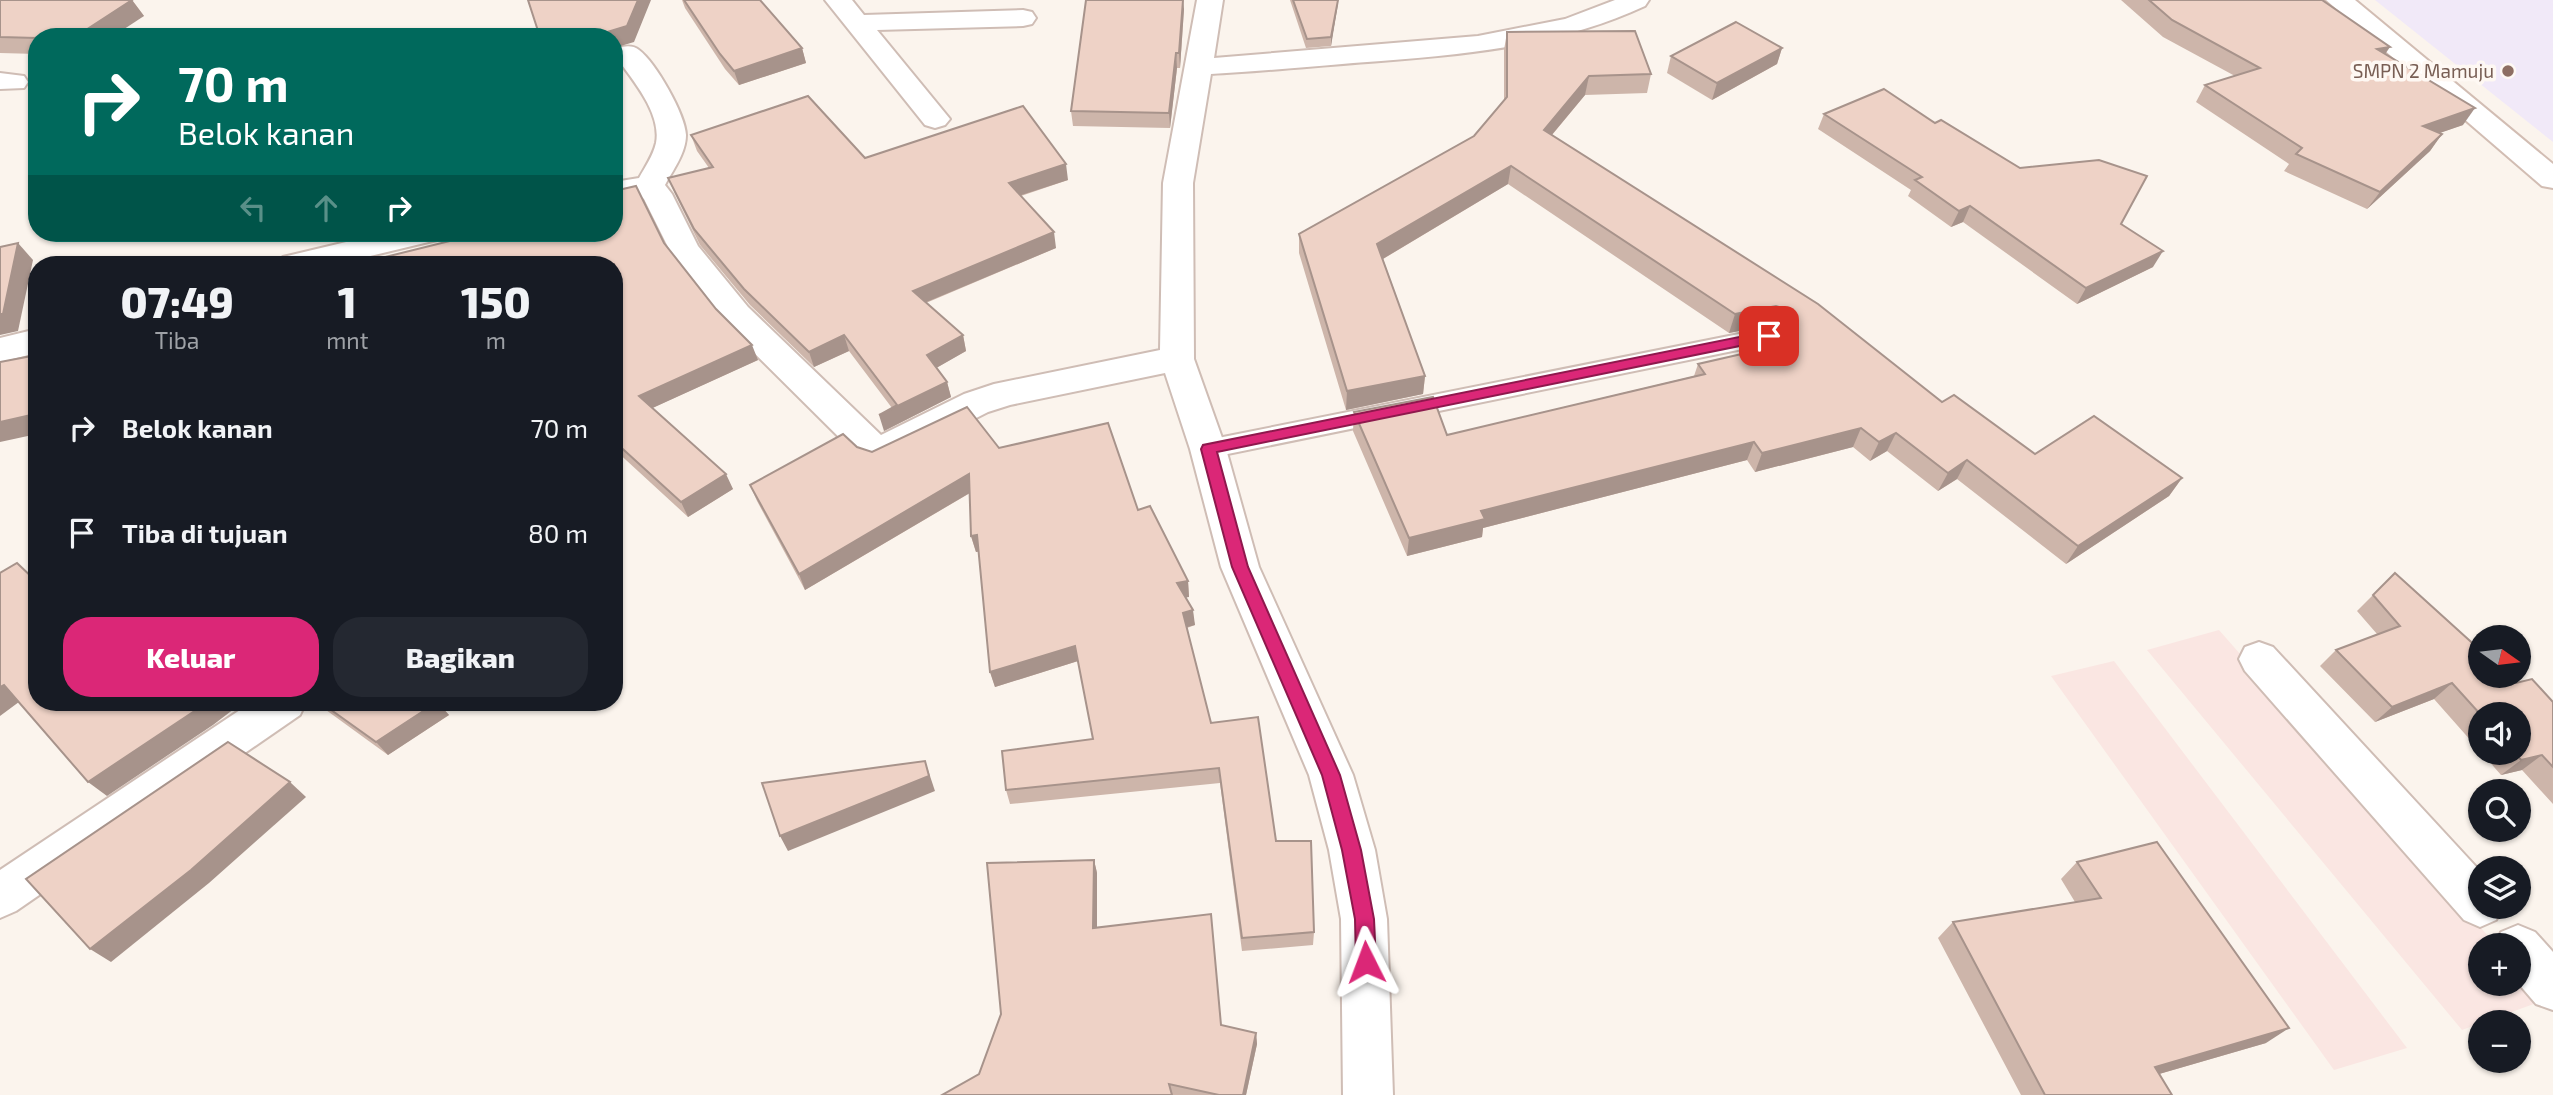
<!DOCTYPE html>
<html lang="id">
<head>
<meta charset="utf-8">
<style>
	:root { --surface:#171b24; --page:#242831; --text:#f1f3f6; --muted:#9ea1a6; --accent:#db2777 }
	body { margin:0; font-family:"Exo 2",sans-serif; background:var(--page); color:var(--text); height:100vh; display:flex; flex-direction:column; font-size:26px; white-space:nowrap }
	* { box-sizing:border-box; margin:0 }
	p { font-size:23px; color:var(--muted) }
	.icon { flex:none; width:38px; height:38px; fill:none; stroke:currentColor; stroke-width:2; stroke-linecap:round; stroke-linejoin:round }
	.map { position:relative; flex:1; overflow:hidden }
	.sheet { position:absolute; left:28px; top:256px; width:595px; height:455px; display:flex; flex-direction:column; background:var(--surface); border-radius:28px; box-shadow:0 2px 5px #0004 }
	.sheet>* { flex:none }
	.banner { position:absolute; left:28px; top:28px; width:595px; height:214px; border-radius:28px; box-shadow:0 2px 5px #0004; background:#00695c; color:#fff; overflow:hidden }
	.needle { width:46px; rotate:104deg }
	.fabs { position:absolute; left:2468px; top:625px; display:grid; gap:14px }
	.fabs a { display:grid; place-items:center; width:63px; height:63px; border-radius:50%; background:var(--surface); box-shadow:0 2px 5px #0004; font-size:35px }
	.pin { position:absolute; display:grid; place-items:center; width:60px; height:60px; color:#fff; margin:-30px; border-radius:14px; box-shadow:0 4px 10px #0006 }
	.me { position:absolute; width:77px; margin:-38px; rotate:357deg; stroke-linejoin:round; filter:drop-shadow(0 0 5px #0008) }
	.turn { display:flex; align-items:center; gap:24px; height:147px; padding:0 35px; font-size:32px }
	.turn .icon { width:91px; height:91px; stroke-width:2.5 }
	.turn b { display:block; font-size:49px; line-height:60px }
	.lanes { display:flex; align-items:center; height:66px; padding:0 35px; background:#0003; justify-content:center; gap:35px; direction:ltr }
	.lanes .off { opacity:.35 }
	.eta { display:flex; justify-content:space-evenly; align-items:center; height:119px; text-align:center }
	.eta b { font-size:42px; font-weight:800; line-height:49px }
	.button { display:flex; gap:14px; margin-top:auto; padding:14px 35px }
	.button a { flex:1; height:80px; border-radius:28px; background:var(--accent); color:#fff; font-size:28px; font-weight:800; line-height:80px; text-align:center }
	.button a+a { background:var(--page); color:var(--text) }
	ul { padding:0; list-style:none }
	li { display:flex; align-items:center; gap:21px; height:105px; padding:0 35px }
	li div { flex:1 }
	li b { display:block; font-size:26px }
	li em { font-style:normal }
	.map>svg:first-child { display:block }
</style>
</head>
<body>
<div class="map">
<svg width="2553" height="1095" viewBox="0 0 2553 1095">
	<rect width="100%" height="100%" fill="#fbf4ed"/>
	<g fill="#fae6e2">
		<polygon points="2219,630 2496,945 2480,945 2480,984 2518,984 2518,970 2545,1000 2462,1030 2147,650"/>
		<polygon points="2114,661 2407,1048 2334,1070 2051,676"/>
	</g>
	<polygon fill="#f1e9f8" points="2375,0 2553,0 2553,142"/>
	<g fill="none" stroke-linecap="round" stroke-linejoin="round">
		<g stroke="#cfbdb5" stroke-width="4">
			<polygon id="lane" points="1769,328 1777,330 1781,336 1777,342 1208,458 1199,455 1196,449 1199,443 1208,440"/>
		</g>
		<g stroke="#cfbdb5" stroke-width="4">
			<g id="street">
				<polygon points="825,0 852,0 864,15 1023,10 1032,12 1036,18 1032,24 1023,26 877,30 950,119 945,125 935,128 925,125"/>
				<path d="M1197 0H1223L1214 58 1478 36 1565 19 1615 0H1649L1645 6C1561 45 1473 54 1381 61 1324 65 1268 71 1211 74L1193 183 1194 359 1226 449 1259 567 1353 775 1375 850 1387 919 1393 1095H1343L1341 919 1329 850 1309 775 1221 567 1190 449 1165 373 1010 405 988 412 890 462 877 466 864 462 724 323 673 257 644 199 640 196 614 201V182L639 178C645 167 653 156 656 143 662 112 630 77 614 54L618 48C625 46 633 45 639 50 656 63 685 114 686 135 686 153 673 170 665 185L672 194 698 246 748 307 881 435 964 394 994 384 1160 350 1163 183Z"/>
				<polygon points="0,73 24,76 28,82 24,88 0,89"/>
				<polygon points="384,233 442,233 437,240 337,264 278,264 283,257"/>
				<polygon points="37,329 37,353 0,362 0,338"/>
				<polygon points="2259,642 2273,647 2480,871 2480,906 2503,906 2496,920 2480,927 2464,920 2245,671 2239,659 2245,647"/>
				<polygon points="252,702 306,702 300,715 16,911 0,918 0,870"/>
				<polygon points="2518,925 2535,932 2553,952 2553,1010 2536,1004 2518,983 2518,945 2496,945 2501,932"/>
			</g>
		</g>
		<g stroke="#d2bdb3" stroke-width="4">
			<polygon id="secondary" points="2326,0 2355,0 2553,164 2553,188 2542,186"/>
		</g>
		<use href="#lane" fill="#fff" fill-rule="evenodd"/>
		<use href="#street" fill="#fff" fill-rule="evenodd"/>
		<use href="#secondary" fill="#fff" fill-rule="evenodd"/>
	</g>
	<g fill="#cdb5aa">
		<polygon points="0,0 132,0 144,16 37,37 37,54 0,53"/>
		<polygon points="682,0 760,0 802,48 806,63 739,85 725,69 685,8"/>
		<polygon points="1290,0 1338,0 1331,46 1306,48"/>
		<polygon points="2121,0 2325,0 2324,1 2385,54 2463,125 2439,133 2442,134 2430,151 2367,209 2284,171 2289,164 2196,102 2205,85 2235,76 2163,37"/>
		<polygon points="1184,9 1180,68 1177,68 1170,128 1073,126 1071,111"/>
		<polygon points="1507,32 1651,74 1647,93 1585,95 1552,135 1942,402 2035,454 2182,478 2169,496 2066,564 1957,479 1938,491 1887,451 1870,461 1853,447 1755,472 1747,460 1483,528 1482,537 1407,556 1353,431 1354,412 1447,435 1694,376 1698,364 1755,351 1753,350 1760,331 1777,327 1770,325 1729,333 1508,184 1383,259 1425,376 1423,394 1346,410 1299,253 1299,234 1474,136 1504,100 1504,50"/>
		<polygon points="1782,48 1777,64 1712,100 1667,73 1671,56"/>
		<polygon points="1824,114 1935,123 2121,224 2153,267 2077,304 1963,222 1951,227 1908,196 1911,190 1818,129"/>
		<polygon points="691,135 865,158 1068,180 1021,196 1056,248 926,303 963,335 966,351 936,368 947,382 951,397 884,431 892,408 849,351 814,367 750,305 700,245 675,194 668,178 709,168 697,151"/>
		<polygon points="478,233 614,233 664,243 716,309 758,360 652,408 733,489 688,517 614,449 614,264"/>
		<polygon points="857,447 872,452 999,448 1138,510 1188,581 1189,597 1186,597 1195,625 1187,628 1211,723 1276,841 1314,932 1313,945 1242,951 1220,783 1010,804 1006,790 1093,739 1078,661 995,687 990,672 979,551 976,552 971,536 970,493 805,590 757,501 750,485"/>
		<polygon points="2395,573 2516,683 2553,702 2553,804 2522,770 2501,775 2481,752 2518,752 2480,714 2480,751 2434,699 2375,722 2320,666 2336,650 2377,634 2357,611"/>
		<polygon points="315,702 437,702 449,715 388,755"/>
		<polygon points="1094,860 1097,873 1097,927 1221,1025 1256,1033 1257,1044 1246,1095 942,1095 979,1074"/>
		<polygon points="2077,862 2266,1043 2159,1074 2172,1095 2021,1095 1938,938 1953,922 2075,902 2061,879"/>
	</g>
	<g fill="#a7938b">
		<polygon points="132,0 144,16 112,37 75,37"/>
		<polygon points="638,0 651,0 634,42 614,48 614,37 591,37"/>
		<polygon points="1183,0 1184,9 1180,68 1179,53"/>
		<polygon points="1338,0 1338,4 1331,46 1331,37"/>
		<polygon points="2390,47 2379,63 2377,49"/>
		<polygon points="802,48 806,63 739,85 734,71"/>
		<polygon points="1782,48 1777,64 1712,100 1717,83"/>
		<polygon points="1176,53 1177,68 1170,128 1169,113"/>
		<polygon points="1589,76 1585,95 1540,149 1544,130"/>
		<polygon points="2475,108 2463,125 2411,143 2423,126"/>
		<polygon points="2442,134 2430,151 2367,209 2380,192"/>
		<polygon points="1066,164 1068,180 1012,198 1009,183"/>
		<polygon points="1511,166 1508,184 1376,263 1377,244"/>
		<polygon points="1970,206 1963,222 1951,227 1959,211"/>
		<polygon points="1054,232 1056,248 917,306 913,291"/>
		<polygon points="18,243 33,260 18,331 0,335 0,314"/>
		<polygon points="2163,251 2153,267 2077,304 2086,288"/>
		<polygon points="1776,306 1770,325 1729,333 1735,314"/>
		<polygon points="844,335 849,351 814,367 809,352"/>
		<polygon points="963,335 966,351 931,371 927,355"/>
		<polygon points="752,345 758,360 646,411 639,396"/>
		<polygon points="1425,376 1423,394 1346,410 1347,391"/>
		<polygon points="947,382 951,397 884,431 879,415"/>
		<polygon points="37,395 37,434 0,442 0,422"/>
		<polygon points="1861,428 1853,447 1755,472 1762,453"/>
		<polygon points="1896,433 1887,451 1870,461 1879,442"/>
		<polygon points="1754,442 1747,460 1483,528 1482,537 1407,556 1409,538 1481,511"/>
		<polygon points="1967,460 1957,479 1938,491 1948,473"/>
		<polygon points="726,474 733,489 688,517 681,502"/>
		<polygon points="969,474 973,491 805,590 799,574"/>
		<polygon points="2182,478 2169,496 2066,564 2078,546"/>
		<polygon points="977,535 982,551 976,552 971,536"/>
		<polygon points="1188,581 1189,597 1178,599 1177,583"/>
		<polygon points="1193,610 1195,625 1184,628 1183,613"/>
		<polygon points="1075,646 1078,661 995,687 990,672"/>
		<polygon points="2452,683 2434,699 2375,722 2392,707"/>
		<polygon points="4,685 23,699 0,716 0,687"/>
		<polygon points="208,702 243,702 213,725 107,796 88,782"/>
		<polygon points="437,702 449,715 388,755 376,742"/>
		<polygon points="2542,755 2522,770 2501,775 2521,760"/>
		<polygon points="925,761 935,791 788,851 780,836"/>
		<polygon points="290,782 306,797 209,883 111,962 90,949"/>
		<polygon points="1094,860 1097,873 1097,940 1093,928"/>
		<polygon points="2289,1028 2266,1043 2135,1081 2155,1067"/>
		<polygon points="1256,1033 1257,1044 1246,1095 1243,1095"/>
	</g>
	<g fill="#eed2c6" stroke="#a7938b" stroke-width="2">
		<polygon points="0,0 132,0 75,37 37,38 0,37"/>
		<polygon points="528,0 638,0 627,26 591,37 540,37"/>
		<polygon points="684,0 760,0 802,48 734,71 720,54"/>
		<polygon points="1086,0 1183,0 1179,53 1176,53 1169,113 1071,111"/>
		<polygon points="1293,0 1338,0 1331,37 1307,39"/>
		<polygon points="2149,0 2322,0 2390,47 2377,49 2475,108 2423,126 2442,134 2380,192 2296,154 2302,148 2205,85 2260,68 2172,20"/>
		<polygon points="1736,22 1782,48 1717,83 1671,56"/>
		<polygon points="1635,31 1651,74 1589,76 1544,130 1818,304 1942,402 1954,395 2035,454 2094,416 2182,478 2078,546 1967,460 1948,473 1896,433 1879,442 1861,428 1762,453 1754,442 1481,511 1485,519 1409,538 1354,412 1433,397 1447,435 1705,374 1698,364 1781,345 1760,331 1785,326 1790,316 1785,309 1776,306 1735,314 1511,166 1377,244 1425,376 1347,391 1299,234 1474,136 1507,97 1507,32"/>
		<polygon points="1884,89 1935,123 1941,120 2020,168 2099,160 2147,176 2121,224 2163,251 2086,288 1970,206 1959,211 1915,180 1922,177 1824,114"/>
		<polygon points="808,96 865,158 1023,106 1066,164 1009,183 1054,232 913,291 963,335 927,355 947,382 879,415 897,405 844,335 809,352 744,289 694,229 668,178 713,167 691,135"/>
		<polygon points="636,186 664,243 716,309 752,345 639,396 726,474 681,502 614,441 614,264 357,264 482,233 614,233 614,191"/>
		<polygon points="18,243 3,314 0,314 0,247"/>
		<polygon points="37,355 37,395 31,415 0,422 0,362"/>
		<polygon points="967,407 999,448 1108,423 1138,510 1150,506 1188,581 1177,583 1193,610 1183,613 1211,723 1258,717 1276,841 1311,841 1314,932 1242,938 1219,768 1006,790 1002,751 1093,739 1075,646 990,672 977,535 971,536 969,474 799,574 750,485 843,434 857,447 872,452"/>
		<polygon points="17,563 37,582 37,702 208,702 88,782 4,685 0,687 0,573"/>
		<polygon points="2395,573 2480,650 2480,676 2508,676 2516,683 2532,679 2553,702 2553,767 2542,755 2521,760 2514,752 2518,752 2518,714 2480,714 2452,683 2392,707 2336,650 2400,626 2373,595"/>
		<polygon points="320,702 437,702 376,742"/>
		<polygon points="228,742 290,782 191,870 90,949 26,879"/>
		<polygon points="925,761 929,776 780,836 762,783"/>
		<polygon points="2157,842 2289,1028 2155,1067 2172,1095 2045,1095 1953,922 2101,898 2077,862"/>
		<polygon points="1094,860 1093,928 1211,914 1221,1025 1256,1033 1243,1095 1219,1095 1169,1084 1172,1095 942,1095 979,1074 1001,1014 987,863"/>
	</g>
	<polygon fill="#db2777" stroke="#8e194d" stroke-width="2" points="1769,331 1776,336 1774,339 1217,452 1248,567 1340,775 1361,850 1374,919 1376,962 1373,969 1366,972 1359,969 1356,962 1355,919 1342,850 1322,775 1232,567 1201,449 1203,445"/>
	<circle fill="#8d6e63" stroke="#fef8f3" stroke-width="2.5" cx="2508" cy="71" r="7"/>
	<g text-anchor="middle" stroke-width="7" stroke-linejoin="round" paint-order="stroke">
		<g font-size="19" fill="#785e54" stroke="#fef8f3" text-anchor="end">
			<text x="2494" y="78">SMPN 2 Mamuju</text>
		</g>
	</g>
</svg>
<div class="fabs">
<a><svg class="needle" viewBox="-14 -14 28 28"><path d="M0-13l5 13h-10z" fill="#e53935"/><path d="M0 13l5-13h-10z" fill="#9ea1a6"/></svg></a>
<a><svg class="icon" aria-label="sound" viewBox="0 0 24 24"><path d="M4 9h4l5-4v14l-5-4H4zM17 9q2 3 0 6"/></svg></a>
<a><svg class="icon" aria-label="search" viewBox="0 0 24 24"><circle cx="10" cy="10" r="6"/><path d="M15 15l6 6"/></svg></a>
<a><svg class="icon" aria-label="layers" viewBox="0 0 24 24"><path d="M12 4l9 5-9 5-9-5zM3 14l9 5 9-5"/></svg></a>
<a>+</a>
<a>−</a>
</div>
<div class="pin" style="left:1769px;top:336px;background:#d93025"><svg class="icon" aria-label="arrive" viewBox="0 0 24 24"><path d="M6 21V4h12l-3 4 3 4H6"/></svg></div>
<svg class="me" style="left:1366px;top:962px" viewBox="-20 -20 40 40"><path d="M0-17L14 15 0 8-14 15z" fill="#db2777" stroke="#fff" stroke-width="4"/></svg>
<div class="banner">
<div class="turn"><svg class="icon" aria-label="right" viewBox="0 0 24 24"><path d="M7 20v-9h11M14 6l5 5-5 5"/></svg><div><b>70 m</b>Belok kanan</div></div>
<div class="lanes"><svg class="icon off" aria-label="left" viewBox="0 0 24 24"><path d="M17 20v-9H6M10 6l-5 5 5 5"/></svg><svg class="icon off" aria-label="ahead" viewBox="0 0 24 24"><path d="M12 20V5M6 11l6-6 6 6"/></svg><svg class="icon" aria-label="right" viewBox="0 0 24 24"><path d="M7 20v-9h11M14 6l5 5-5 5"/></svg></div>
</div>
<section class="sheet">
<div class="eta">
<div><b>07:49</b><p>Tiba</p></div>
<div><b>1</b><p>mnt</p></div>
<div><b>150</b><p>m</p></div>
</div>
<ul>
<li><svg class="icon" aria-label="right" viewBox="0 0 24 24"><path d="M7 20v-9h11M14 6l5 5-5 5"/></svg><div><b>Belok kanan</b></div><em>70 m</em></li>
<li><svg class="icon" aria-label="arrive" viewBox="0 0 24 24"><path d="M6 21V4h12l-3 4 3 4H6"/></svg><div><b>Tiba di tujuan</b></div><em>80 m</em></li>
</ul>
<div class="button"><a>Keluar</a><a>Bagikan</a></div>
</section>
</div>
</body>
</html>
